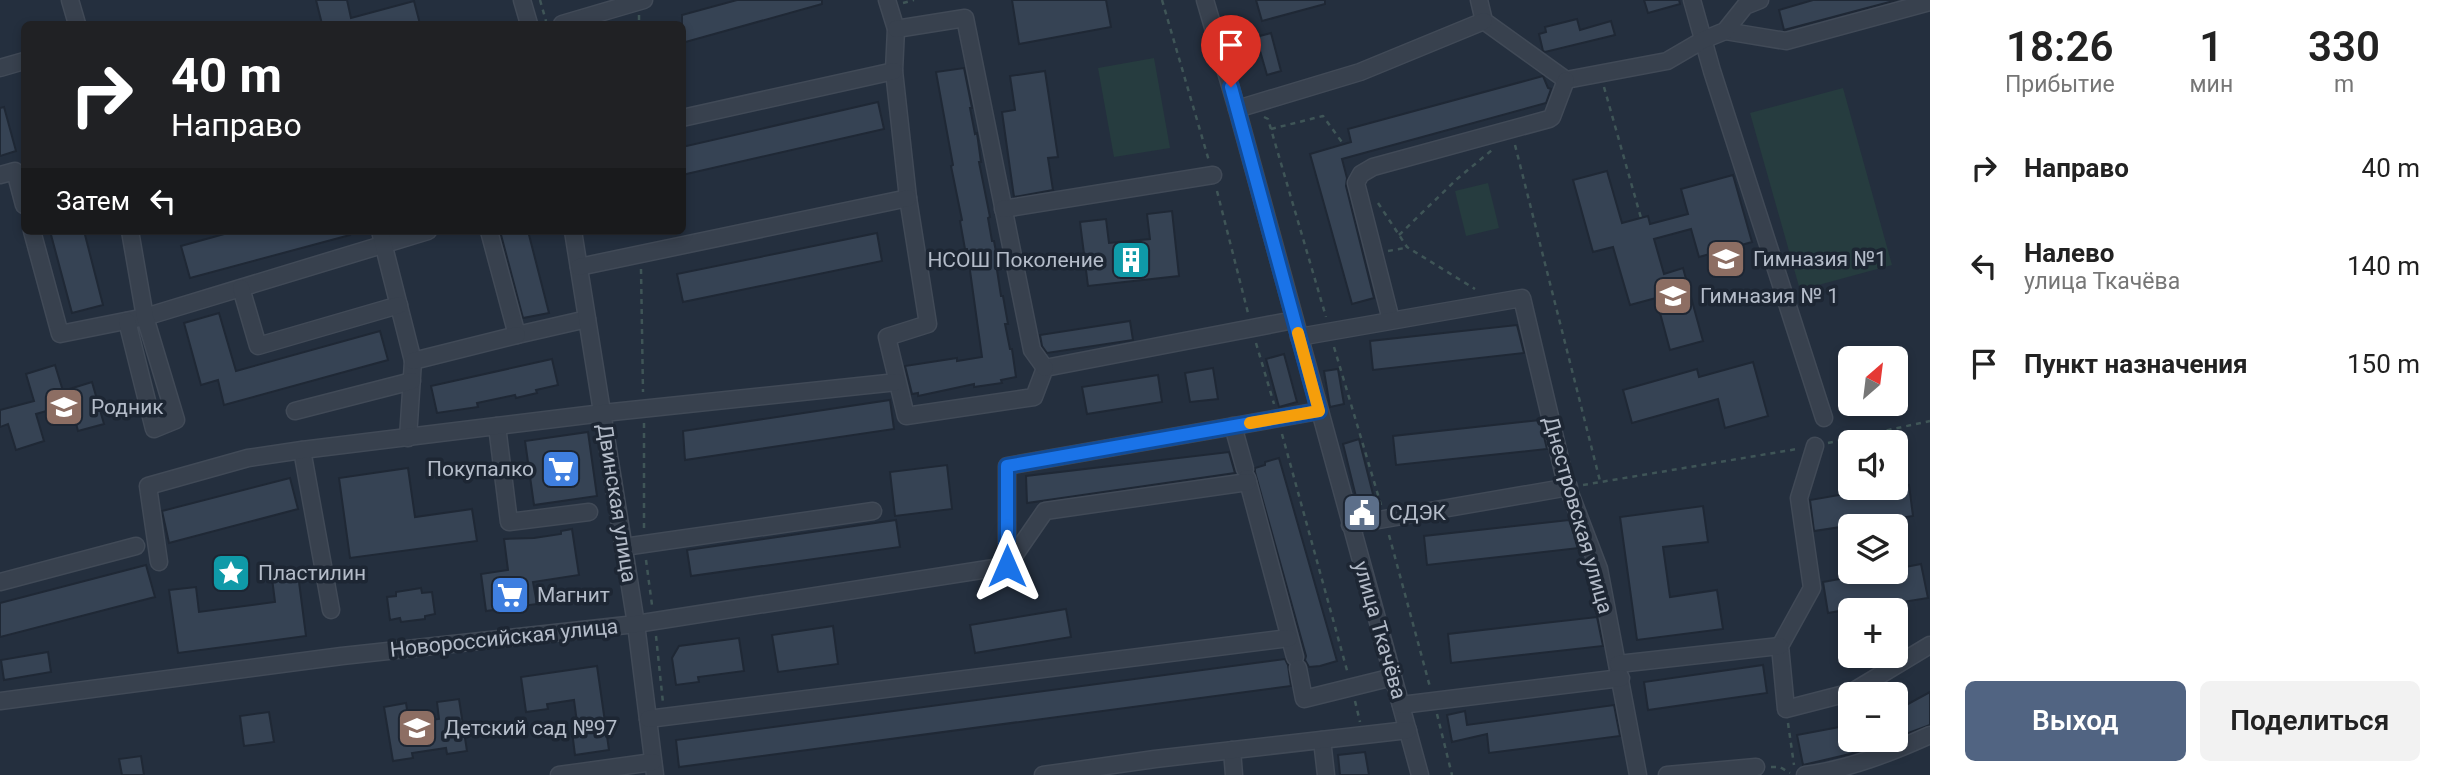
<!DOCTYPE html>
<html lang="ru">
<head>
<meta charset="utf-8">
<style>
	:root { --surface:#fff; --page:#f2f2f2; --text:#222; --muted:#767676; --accent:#516482 }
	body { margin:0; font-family:Roboto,sans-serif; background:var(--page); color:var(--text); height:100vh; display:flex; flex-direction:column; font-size:26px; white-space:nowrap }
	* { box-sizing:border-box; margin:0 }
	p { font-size:23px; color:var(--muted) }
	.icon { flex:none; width:38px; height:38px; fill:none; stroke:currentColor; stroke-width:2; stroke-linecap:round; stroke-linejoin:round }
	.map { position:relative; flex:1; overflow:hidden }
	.panel { display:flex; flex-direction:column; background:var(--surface); width:525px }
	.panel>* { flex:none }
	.guide { position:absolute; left:21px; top:21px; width:665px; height:214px; border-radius:10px; box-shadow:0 4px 10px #0003; background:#202124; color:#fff; overflow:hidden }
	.needle { width:46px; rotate:28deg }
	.buttons { position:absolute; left:1838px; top:346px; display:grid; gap:14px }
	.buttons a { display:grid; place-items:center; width:70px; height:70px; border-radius:10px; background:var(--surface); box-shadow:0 4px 10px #0003; font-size:35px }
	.pin { position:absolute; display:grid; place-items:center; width:60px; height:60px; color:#fff; margin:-72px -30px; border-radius:50% 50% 50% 0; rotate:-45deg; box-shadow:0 0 7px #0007 }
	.pin .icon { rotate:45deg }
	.me { position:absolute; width:77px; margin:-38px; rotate:0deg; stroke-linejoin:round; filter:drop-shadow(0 0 5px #0008) }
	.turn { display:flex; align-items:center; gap:24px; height:147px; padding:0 35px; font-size:32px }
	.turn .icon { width:91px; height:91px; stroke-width:2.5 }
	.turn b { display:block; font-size:49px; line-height:60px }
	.then { display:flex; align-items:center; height:66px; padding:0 35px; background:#0003; gap:14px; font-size:26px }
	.eta { display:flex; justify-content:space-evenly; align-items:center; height:119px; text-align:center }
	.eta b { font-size:42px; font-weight:600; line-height:49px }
	.cta { display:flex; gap:14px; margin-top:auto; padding:14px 35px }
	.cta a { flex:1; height:80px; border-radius:10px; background:var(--accent); color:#fff; font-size:28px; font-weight:600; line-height:80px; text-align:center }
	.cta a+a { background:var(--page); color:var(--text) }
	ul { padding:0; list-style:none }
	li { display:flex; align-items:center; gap:21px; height:98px; padding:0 35px }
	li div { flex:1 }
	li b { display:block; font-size:26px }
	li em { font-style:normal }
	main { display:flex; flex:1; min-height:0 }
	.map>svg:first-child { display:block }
</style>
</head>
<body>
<main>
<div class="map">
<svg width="1930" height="775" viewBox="0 0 1930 775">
	<rect width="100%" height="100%" fill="#242f3e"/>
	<g fill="#263c3f">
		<polygon points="1154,58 1170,148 1114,157 1098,68"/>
		<polygon points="1843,88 1892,265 1800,290 1750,113"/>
		<polygon points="1488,183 1499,228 1466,236 1455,191"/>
	</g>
	<g fill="#364354" stroke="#1f2835" stroke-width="2">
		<polygon points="316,0 347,0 351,18 414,1 420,24 322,24"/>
		<polygon points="737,0 822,0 822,4 682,43 682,15"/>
		<polygon points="1012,0 1106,0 1111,27 1019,44"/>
		<polygon points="1256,0 1325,0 1325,4 1262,21"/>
		<polygon points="1644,0 1679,0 1680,4 1648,13"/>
		<polygon points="1813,0 1897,0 1784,30 1779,10"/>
		<polygon points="1577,19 1580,30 1611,21 1615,35 1545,52 1543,51 1539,34 1546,32 1545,27"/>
		<polygon points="1271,33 1281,71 1267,75 1256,37"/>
		<polygon points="964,68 972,108 970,108 975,134 977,133 981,162 979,162 990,217 988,218 992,241 994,241 999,269 997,270 1001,296 1003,296 1008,324 1005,324 1010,349 1012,349 1016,377 1001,380 1002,383 974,387 974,384 918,396 918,393 912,394 905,366 957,358 957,361 982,357 967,249 965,249 960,221 962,220 951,166 953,165 936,72"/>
		<polygon points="1045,71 1058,157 1048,158 1053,190 1014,197 1002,112 1015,110 1010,76"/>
		<polygon points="1543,76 1548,88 1551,89 1546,103 1342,159 1347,178 1346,186 1374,298 1352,304 1310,154 1351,142 1348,129"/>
		<polygon points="878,102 884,129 682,175 682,147"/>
		<polygon points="4,107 16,151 0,156 0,108"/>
		<polygon points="1607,171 1622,223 1648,216 1650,224 1688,214 1681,189 1733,175 1752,242 1699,257 1691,229 1654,239 1664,274 1683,268 1703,341 1670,350 1656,298 1630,305 1613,247 1593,252 1573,180"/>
		<polygon points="1172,211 1179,276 1088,286 1080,222 1106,219 1109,243 1150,239 1147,214"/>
		<polygon points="50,231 84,231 103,305 72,313"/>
		<polygon points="235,231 349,231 350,235 190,278 181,246"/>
		<polygon points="500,231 528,231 549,313 523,318"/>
		<polygon points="877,233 882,261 683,302 677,274"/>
		<polygon points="219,313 236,371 380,331 388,360 224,405 218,380 201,385 184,323"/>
		<polygon points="1130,321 1133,340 1047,353 1042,346 1040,335"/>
		<polygon points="1517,325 1524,353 1373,370 1370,341"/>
		<polygon points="1284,354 1297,402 1279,407 1266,359"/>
		<polygon points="552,359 558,385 536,390 537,393 516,398 515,395 477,403 478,407 437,413 431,386"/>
		<polygon points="1753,362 1768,416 1725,428 1718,399 1632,423 1623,390 1697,369 1699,377"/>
		<polygon points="55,365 63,391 92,382 104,424 78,431 71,404 36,414 44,441 16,450 8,424 0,427 0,410 34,401 26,374"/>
		<polygon points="1213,368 1218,399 1190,402 1185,373"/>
		<polygon points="1338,369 1344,404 1330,407 1324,371"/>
		<polygon points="1158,375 1162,402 1087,414 1082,387"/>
		<polygon points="890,400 894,429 685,460 683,431"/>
		<polygon points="1540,420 1547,449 1396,465 1393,436"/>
		<polygon points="588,432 597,496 534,505 525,441"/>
		<polygon points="1359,439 1377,510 1360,513 1343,444"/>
		<polygon points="1229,452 1235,473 1027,503 1026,476"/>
		<polygon points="1279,458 1337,661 1320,666 1309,667 1305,660 1306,656 1255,472 1255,468 1265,465 1265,462"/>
		<polygon points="947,465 952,509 895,516 890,472"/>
		<polygon points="408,468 415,517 472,509 477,541 350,558 339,478"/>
		<polygon points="290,478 298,509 169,543 162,511"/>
		<polygon points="1909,485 1913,516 1814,531 1810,500 1851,493 1851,488 1873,488 1873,491"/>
		<polygon points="1703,506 1708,542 1663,547 1670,597 1717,590 1723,629 1637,640 1620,517"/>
		<polygon points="896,520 900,547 691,576 687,550"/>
		<polygon points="1569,520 1579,548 1427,565 1424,536"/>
		<polygon points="572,529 579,575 533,582 537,604 486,611 481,574 508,570 504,539 534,538 561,534 561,531"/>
		<polygon points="1921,564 1928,598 1890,604 1891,611 1863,611 1862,607 1828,613 1823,582 1878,572 1895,572 1895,569"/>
		<polygon points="146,565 155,597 0,637 0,603"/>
		<polygon points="298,574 306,636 178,653 169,590 196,587 199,612 275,602 272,578"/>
		<polygon points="421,588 422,593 432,592 435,614 425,616 425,619 401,622 400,618 390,620 387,597 396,596 396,592"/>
		<polygon points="1066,609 1071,637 975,653 970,625"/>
		<polygon points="1597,617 1603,646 1451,663 1448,634"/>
		<polygon points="833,626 838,664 778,672 772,635"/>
		<polygon points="739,638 744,671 698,677 699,682 676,685 672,658 679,646"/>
		<polygon points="48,652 51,672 4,680 1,660"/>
		<polygon points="1285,659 1288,665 1291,686 679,767 676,740"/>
		<polygon points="1763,665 1767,693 1648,710 1644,682"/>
		<polygon points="597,666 609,750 575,755 572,731 578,730 574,700 547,704 548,709 526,712 521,677"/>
		<polygon points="1930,692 1930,725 1895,738 1895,711"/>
		<polygon points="459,699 467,751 447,754 446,748 412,753 413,758 393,761 384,707 406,703 409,723 439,719 437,702"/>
		<polygon points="1614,705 1620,736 1489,753 1487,734 1452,742 1447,715 1465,711 1467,725"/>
		<polygon points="269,712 274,742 244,746 240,716"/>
		<polygon points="1850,725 1850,740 1891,740 1850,754 1803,765 1797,735"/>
		<polygon points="1365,752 1369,775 1340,775 1338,755"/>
		<polygon points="141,756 144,775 122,775 119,759"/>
	</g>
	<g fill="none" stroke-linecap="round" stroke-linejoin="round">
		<g stroke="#414a57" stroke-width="19">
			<g id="minor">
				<polyline points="70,0 77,24"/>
				<polyline points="522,0 529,24"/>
				<polyline points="887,0 896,29 894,71 908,198 928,324 887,337 906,416 1034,397 1045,368 1294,320"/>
				<polyline points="1205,0 1237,109 1420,775"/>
				<polyline points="1479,0 1484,21 1566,80"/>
				<polyline points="1692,0 1712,71 1824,418"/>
				<polyline points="562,24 644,0"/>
				<polyline points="896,29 965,18 1032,350 1045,368"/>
				<polyline points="1725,31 1786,41 1930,2"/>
				<polyline points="0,68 24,61"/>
				<polyline points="1566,80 1667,61 1703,40 1725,31 1745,6 1760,0"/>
				<polyline points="1237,109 1360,72 1484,21"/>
				<polyline points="682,118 894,71"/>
				<polyline points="0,175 15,171 24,205"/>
				<polyline points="1003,209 1213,175"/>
				<polyline points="32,231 60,334 145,317 428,231"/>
				<polyline points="380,231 413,361 408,438"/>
				<polyline points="489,231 517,335 587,319"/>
				<polyline points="573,231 636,624 655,775"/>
				<polyline points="579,267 908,198"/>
				<polyline points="241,288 258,346 399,305"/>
				<polyline points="1391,320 1356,183 1361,174 1373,167 1549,119 1552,117 1566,80"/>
				<polyline points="127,321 154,429 176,420 145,317 130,231"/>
				<polyline points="1299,337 1522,298 1565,480 1599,569 1638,775"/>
				<polyline points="413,361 517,335"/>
				<polyline points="295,411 412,381"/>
				<polyline points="497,426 509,522 589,512"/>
				<polyline points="1233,426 1245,469"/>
				<polyline points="1815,446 1799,498 1812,588 1780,646 1786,709 1852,692 1930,645"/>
				<polyline points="302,450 331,610"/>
				<polyline points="1247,478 1295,657"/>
				<polyline points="1350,525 1569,487"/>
				<polyline points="624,547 873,511"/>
				<polyline points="159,562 148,486 248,458 302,450 603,413 897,382"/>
				<polyline points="1007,566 1007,466 1319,411"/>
				<polyline points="1007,566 1045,511 1248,482"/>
				<polyline points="0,582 136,546"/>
				<polyline points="1618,664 1780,646"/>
				<polyline points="1298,668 1304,699 1393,677"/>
				<polyline points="0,701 342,656 636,624 1007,566"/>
				<polyline points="1401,705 1621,678"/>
				<polyline points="648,719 1289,638"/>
				<polyline points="1322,740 1326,775"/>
				<polyline points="1232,750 1234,775"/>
				<polyline points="559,775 653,762"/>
				<polyline points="1043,775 1155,759 1408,730"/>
				<polyline points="1667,775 1756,767"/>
				<path d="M1805 775C1849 769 1890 753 1930 735"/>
			</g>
		</g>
		<g stroke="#3f5557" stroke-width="2.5" stroke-dasharray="5 5" stroke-linecap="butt">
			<polyline points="540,0 546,21"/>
			<polyline points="1162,0 1209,161"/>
			<polyline points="903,3 914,0"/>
			<polyline points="639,15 639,24"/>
			<polyline points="1604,87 1641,218"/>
			<polyline points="1264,117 1268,119 1326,317"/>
			<polyline points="1271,129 1323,116 1344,145"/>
			<polyline points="1515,145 1600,481"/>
			<polyline points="1217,191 1248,313"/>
			<polyline points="1378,203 1407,247 1475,289"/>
			<polyline points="1399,235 1457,179 1492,150"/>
			<polyline points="1388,251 1405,248"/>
			<polyline points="641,269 643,392"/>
			<polyline points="1256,343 1274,404"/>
			<polyline points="1334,347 1381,505"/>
			<polyline points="644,423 644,529"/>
			<polyline points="1282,434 1348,674"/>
			<polyline points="1828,443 1930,421"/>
			<polyline points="1583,485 1797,449"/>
			<polyline points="1389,535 1430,687"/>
			<polyline points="646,560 652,605"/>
			<polyline points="656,636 663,703"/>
			<polyline points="1355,701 1360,722"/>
			<polyline points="1437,714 1452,775"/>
			<polyline points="1788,723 1794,765"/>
			<polyline points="1771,767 1780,767 1790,773"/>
		</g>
		<use href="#minor" stroke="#38414e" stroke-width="16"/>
	</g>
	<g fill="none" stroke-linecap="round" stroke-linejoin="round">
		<g stroke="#114b97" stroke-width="18">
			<polyline id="route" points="1007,566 1007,466 1319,411 1231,87"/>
		</g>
		<use href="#route" stroke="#1a73e8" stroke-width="12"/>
		<polyline stroke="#f59e0b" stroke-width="12" points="1250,423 1319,411 1298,333"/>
	</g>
	<defs>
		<g id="school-square" transform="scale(2.0125)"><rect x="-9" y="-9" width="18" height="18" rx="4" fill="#8d6e63" stroke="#1d2633"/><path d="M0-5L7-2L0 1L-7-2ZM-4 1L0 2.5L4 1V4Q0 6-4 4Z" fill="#fff"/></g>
		<g id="building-square" transform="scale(2.0125)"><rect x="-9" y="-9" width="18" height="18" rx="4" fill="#0f9aa8" stroke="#1d2633"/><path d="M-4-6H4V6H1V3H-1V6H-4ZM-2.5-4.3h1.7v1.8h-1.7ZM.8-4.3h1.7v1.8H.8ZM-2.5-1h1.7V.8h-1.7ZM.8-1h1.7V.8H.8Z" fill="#fff"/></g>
		<g id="supermarket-square" transform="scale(2.0125)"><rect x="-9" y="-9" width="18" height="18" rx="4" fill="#3f7fe0" stroke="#1d2633"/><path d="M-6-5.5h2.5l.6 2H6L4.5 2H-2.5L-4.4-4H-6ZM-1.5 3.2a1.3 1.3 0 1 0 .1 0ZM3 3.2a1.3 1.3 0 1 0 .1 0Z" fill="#fff"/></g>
		<g id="civic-square" transform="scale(2.0125)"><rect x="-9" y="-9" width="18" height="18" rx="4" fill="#5c6f8a" stroke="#1d2633"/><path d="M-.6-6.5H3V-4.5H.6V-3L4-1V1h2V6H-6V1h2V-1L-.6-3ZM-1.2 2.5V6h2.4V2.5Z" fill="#fff"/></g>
		<g id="sight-square" transform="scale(2.0125)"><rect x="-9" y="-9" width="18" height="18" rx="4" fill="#0f9aa8" stroke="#1d2633"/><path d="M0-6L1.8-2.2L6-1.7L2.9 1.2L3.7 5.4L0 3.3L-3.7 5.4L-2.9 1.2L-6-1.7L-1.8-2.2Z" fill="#fff"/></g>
	</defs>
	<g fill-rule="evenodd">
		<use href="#school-square" x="1726" y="259"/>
		<use href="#building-square" x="1131" y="260"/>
		<use href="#school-square" x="1673" y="296"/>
		<use href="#school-square" x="64" y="407"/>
		<use href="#supermarket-square" x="561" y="469"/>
		<use href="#civic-square" x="1362" y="513"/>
		<use href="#sight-square" x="231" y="573"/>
		<use href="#supermarket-square" x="510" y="595"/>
		<use href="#school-square" x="417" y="728"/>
	</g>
	<g text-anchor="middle" stroke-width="7" stroke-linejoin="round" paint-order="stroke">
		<g font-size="21" fill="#b4bcc9" stroke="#1d2633" text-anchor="start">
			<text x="1753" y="266">Гимназия №1</text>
			<text x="1104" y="267" text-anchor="end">НСОШ Поколение</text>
			<text x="1700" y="303">Гимназия № 1</text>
			<text x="91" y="414">Родник</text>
			<text x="534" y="476" text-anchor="end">Покупалко</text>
			<text x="1389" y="520">СДЭК</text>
			<text x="258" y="580">Пластилин</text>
			<text x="537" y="602">Магнит</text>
			<text x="444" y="735">Детский сад №97</text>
		</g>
		<g font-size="21" fill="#b4bcc9" stroke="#1d2633">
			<text transform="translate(617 503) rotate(81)" y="7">Двинская улица</text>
			<text transform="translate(1578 515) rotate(74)" y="7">Днестровская улица</text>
			<text transform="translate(1380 630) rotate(74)" y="7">улица Ткачёва</text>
			<text transform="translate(504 638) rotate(-6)" y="7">Новороссийская улица</text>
		</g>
	</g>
</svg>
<div class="buttons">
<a><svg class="needle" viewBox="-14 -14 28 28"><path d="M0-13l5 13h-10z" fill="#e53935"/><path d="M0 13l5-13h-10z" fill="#767676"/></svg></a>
<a><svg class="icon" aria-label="sound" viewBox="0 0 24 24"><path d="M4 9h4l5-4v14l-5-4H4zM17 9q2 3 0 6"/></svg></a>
<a><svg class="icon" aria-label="layers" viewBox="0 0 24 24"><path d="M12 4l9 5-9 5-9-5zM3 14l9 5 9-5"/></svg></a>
<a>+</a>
<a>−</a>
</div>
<div class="pin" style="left:1231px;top:87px;background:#d93025"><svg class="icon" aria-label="arrive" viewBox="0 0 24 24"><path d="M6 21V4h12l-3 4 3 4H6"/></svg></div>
<svg class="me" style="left:1007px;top:566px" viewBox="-20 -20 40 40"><path d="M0-17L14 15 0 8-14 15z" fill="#1a73e8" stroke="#fff" stroke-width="4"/></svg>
<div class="guide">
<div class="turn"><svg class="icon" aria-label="right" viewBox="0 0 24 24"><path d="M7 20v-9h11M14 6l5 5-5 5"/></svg><div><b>40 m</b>Направо</div></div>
<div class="then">Затем<svg class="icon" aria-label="left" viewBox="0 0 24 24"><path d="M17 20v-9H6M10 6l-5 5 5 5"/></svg></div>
</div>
</div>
<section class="panel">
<div class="eta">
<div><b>18:26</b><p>Прибытие</p></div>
<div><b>1</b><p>мин</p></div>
<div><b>330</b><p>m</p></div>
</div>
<ul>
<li><svg class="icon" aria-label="right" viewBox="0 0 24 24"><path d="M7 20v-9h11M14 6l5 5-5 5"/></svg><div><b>Направо</b></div><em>40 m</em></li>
<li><svg class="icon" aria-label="left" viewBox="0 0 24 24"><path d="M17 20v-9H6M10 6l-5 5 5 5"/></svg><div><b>Налево</b><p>улица Ткачёва</p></div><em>140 m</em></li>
<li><svg class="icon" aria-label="arrive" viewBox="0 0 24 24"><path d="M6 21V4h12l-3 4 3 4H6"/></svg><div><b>Пункт назначения</b></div><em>150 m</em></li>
</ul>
<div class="cta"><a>Выход</a><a>Поделиться</a></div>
</section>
</main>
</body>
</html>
